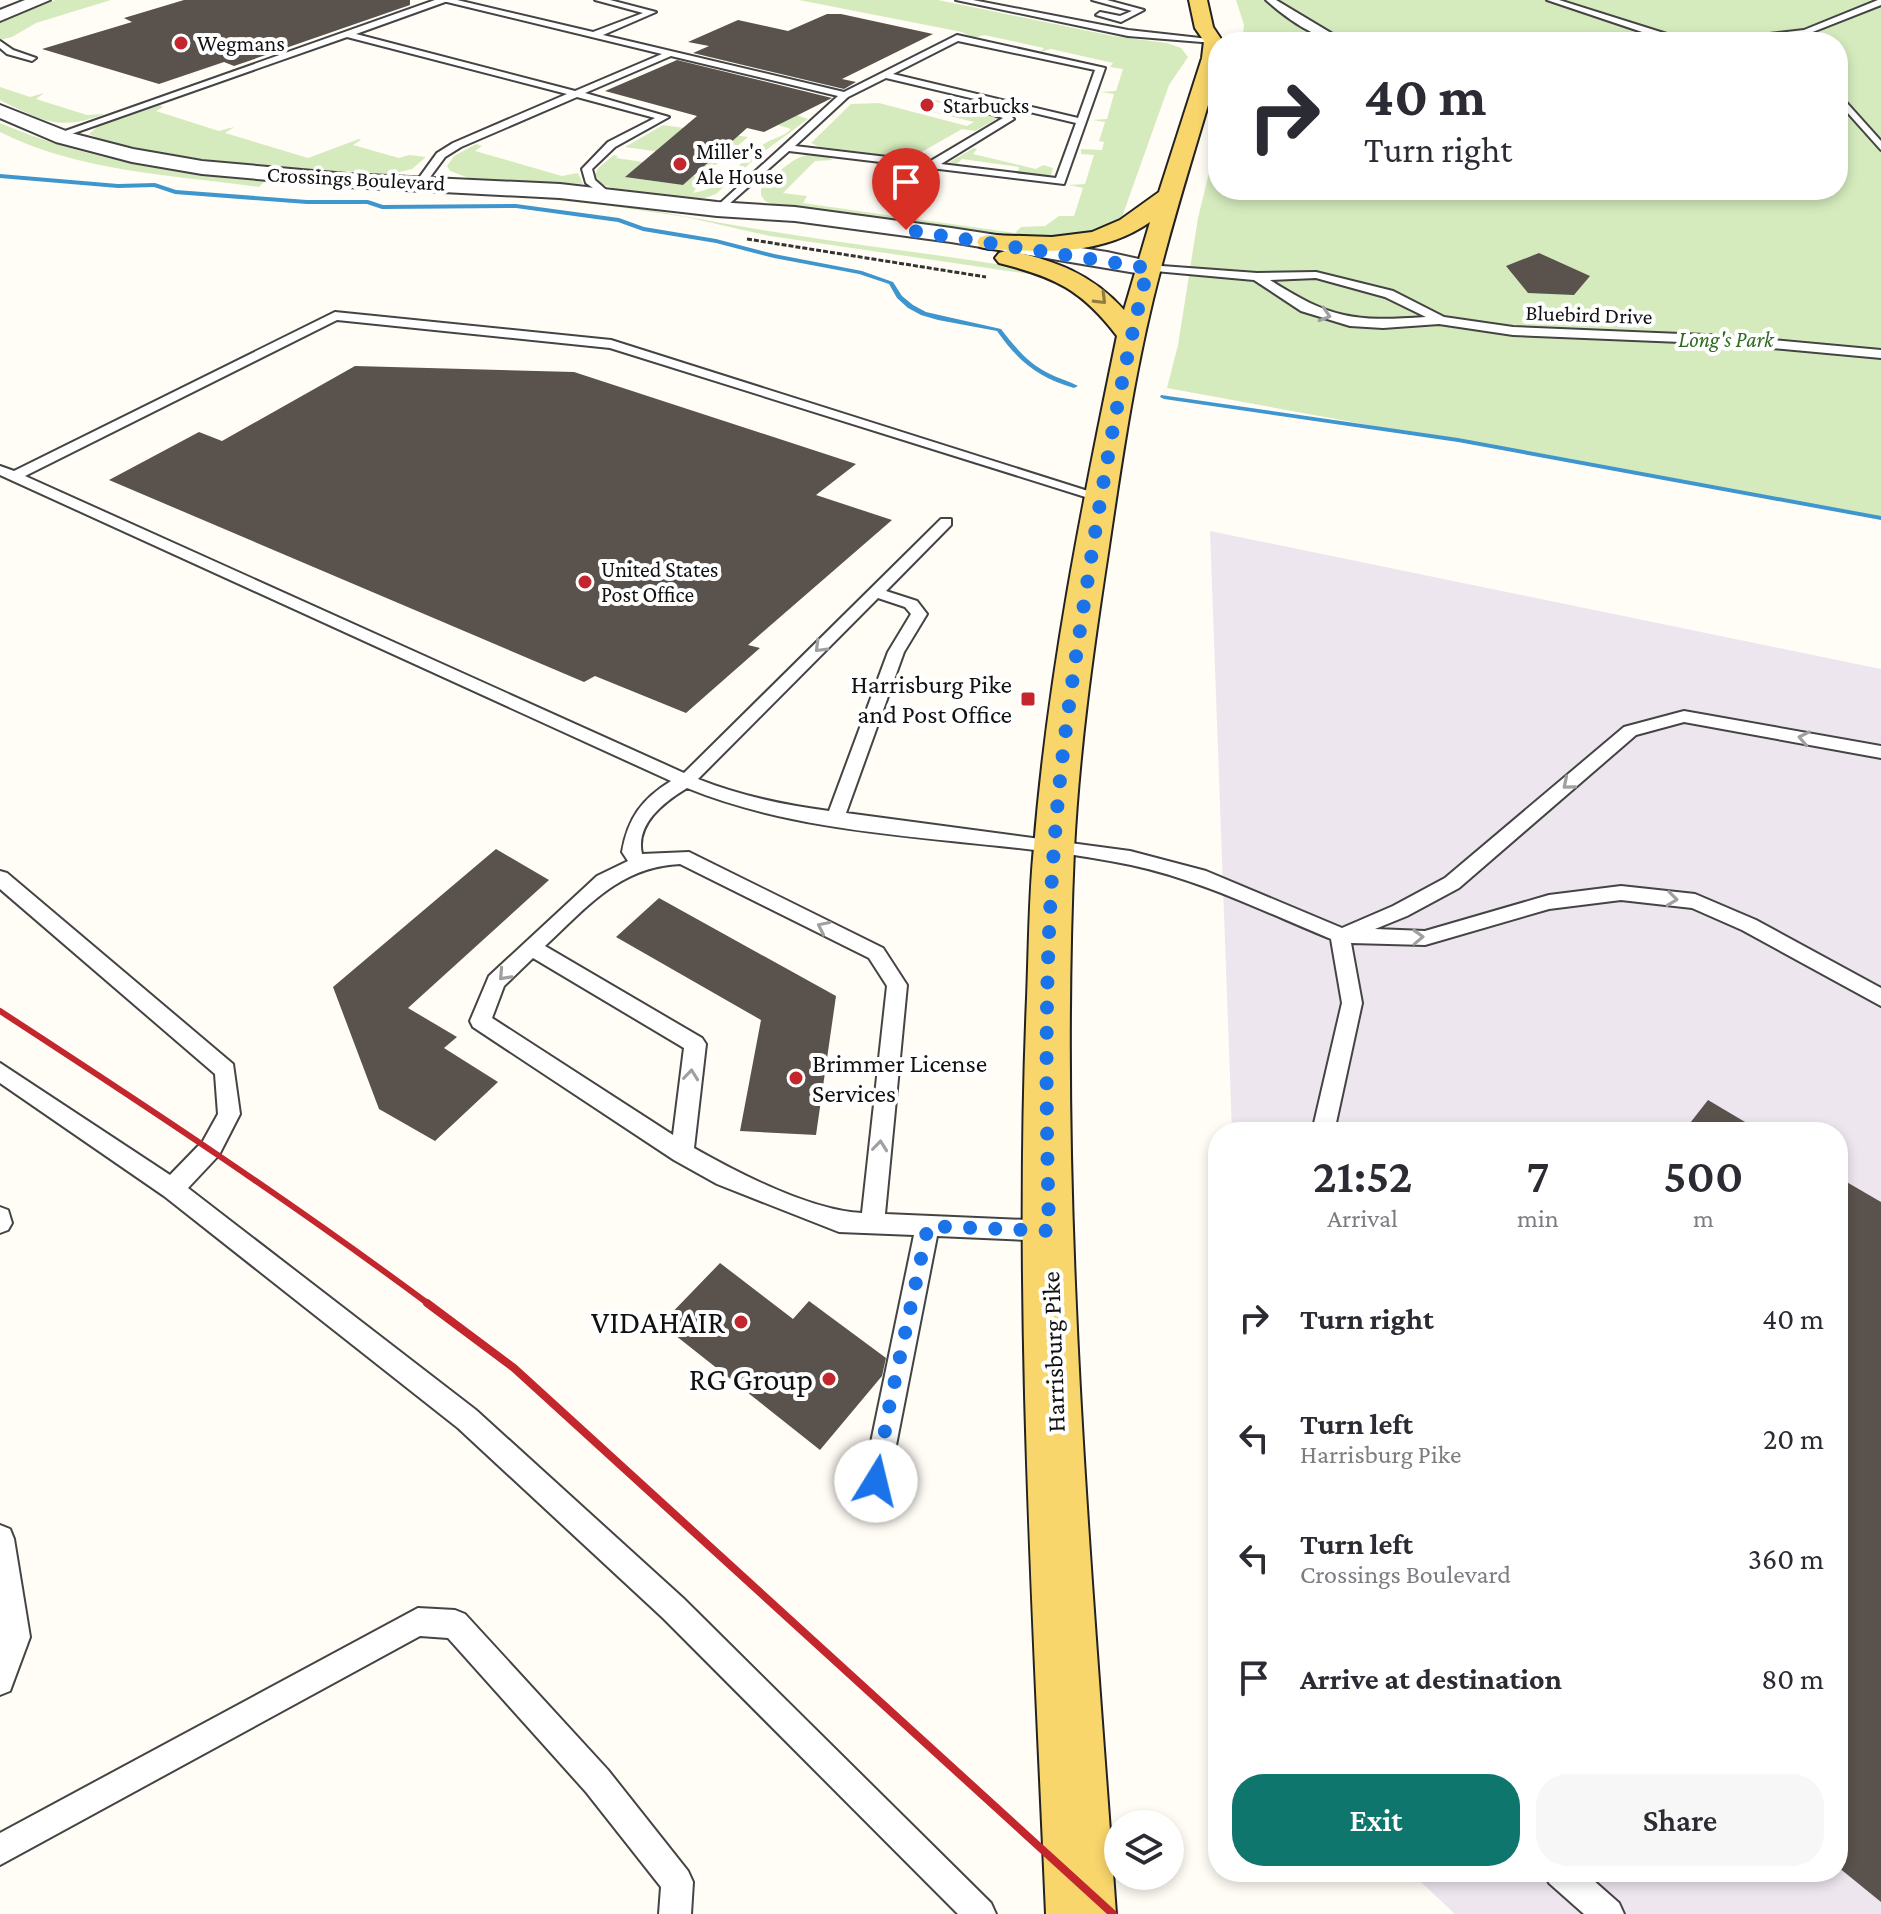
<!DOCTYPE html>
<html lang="en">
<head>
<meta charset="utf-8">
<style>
	:root { --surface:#fff; --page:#f7f7f7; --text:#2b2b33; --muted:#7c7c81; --accent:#0f766e }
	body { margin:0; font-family:"Crimson Pro",serif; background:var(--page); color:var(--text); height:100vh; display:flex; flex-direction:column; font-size:30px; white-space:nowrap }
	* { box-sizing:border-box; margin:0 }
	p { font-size:26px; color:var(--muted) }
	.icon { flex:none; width:44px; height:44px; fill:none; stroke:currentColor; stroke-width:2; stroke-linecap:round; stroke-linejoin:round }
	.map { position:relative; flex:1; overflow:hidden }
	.drawer { position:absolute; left:1208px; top:1122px; width:640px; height:760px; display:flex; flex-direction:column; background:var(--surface); border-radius:32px; box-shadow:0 4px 12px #0003 }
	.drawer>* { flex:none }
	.guide { position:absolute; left:1208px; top:32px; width:640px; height:168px; border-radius:32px; box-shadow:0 4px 12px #0003; background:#fff; color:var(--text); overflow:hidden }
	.tools { position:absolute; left:1104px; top:1810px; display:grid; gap:16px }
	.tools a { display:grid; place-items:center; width:80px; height:80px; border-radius:50%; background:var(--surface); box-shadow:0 4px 12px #0003; font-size:40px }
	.pin { position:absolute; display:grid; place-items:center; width:68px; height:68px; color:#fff; margin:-82px -34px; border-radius:50% 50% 50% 0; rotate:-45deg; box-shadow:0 0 8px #0007 }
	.pin .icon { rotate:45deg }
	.me { position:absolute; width:88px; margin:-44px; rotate:9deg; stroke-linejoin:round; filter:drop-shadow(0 0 6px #0008) }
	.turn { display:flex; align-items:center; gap:28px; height:168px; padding:0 24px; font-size:36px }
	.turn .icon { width:104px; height:104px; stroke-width:2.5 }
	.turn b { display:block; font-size:56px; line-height:68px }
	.eta { display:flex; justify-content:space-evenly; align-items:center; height:136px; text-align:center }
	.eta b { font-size:48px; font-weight:600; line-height:56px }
	.button { display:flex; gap:16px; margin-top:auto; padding:16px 24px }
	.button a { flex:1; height:92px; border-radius:32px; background:var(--accent); color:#fff; font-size:32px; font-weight:600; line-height:92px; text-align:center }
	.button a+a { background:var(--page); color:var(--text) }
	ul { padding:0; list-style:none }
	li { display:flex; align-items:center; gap:24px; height:120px; padding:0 24px }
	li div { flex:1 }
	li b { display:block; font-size:30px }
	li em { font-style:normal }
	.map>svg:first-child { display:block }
</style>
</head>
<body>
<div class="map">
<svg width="1881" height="1914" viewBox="0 0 1881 1914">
	<rect width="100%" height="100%" fill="#fffdf5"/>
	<polygon fill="#eee6ef" points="1210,531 1881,669 1881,1914 1455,1914 1410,1872 1838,1872 1838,1132 1232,1132"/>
	<g fill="#d5ebbd">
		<polygon points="55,0 111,0 36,23 12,37 0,40 0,22"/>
		<path d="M799 0H938L1113 36 1167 43 1181 48 1188 57 1169 85 1122 217 1080 238 997 237 780 207 765 201 761 195V189C780 171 805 141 833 160L815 161 783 193 807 196 803 203 907 218 916 212 919 213 916 219 1015 233 1021 227 1045 226 1059 216H1074L1083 188 1069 185 1085 184 1094 155 1081 154V149L1102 150 1104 142 1099 141 1105 122 1092 120 1107 119 1114 94 1101 92 1116 91 1123 69 1110 67 1113 63 1051 49 1040 52 1044 48 984 35 974 38 962 32Z"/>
		<polygon points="1236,0 1881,0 1881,519 1167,388 1178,345 1198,218 1218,135 1218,190 1838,190 1838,42 1242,42 1244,25"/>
		<path d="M0 87 30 97 44 93 36 99 87 115 104 114C59 132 40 120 0 100Z"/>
		<polygon points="936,100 994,114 998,118 975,131 962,129 920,153 930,157 923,160 820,147 811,143 851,104 879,103 967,126 974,122 920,109 948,115 960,108 933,101"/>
		<polygon points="160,105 163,107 156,111 219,131 234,127 225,133 308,158 359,139 361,140 353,145 399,158 409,155 426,157 412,169 391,174 269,167 170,155 101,140 89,134 98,126"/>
		<path d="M788 112 808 119 758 156 716 194 705 198 685 199 616 189 601 184 595 175 598 168 614 155 618 156 616 158 643 162 626 177 683 185 693 176 703 177 693 193C726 188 738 162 764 144 773 138 783 137 791 129L778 125 794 117Z"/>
		<path d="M0 123C176 198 374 181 561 198 638 205 712 223 788 234 873 248 960 256 1045 273L1029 274 770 236 686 217 604 205 525 197 264 182 259 187C173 175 79 172 0 132Z"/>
		<polygon points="663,125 748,137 712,168 704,167 712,159 625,147"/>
		<polygon points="476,144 482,146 475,151 562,176 578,173 583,184 469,178 450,171 447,166 454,156"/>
		<polygon points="974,148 977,149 973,154 1036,169 1043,165 1053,168 1051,175 1046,176 1018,172 1019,167 962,159 957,164 948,163"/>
	</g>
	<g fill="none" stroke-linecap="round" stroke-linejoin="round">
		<g fill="#3f96cf" fill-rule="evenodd">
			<path d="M0 174 118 184 155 183 176 190 307 200H368L383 205 516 204 619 218 644 227 716 239 774 254 862 271 893 282 902 296 913 305 926 312 1001 329C1014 346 1028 363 1048 373 1057 378 1069 381 1078 386L1074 388C1037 377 1019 362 997 331L938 320 921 315 908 308 897 298 889 284 859 274 774 258 716 243 643 231 618 222 516 208 382 209 367 204H307L175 194 154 187 118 188 0 178Z"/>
			<polygon points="1161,395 1458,438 1881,516 1881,520 1458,442 1164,399 1160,397"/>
		</g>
	</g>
	<g fill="#5a524d">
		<polygon points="184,0 410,0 410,5 234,66 224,62 159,84 42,49 132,22 124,18"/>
		<polygon points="827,14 841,14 933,34 842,79 856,82 844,89 693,53 709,46 688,42 738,20 788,31"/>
		<polygon points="677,60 832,98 764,132 747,128 683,185 625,177 697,116 605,91"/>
		<polygon points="1539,253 1590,276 1574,295 1528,293 1506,266"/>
		<polygon points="355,366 574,372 856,464 816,495 892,520 748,645 760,648 686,713 595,676 584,682 109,480 199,432 222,441"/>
		<polygon points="496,849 549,880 408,1008 457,1037 444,1048 498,1082 435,1141 379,1109 333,987"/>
		<polygon points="659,898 836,996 816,1135 740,1131 761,1020 616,937"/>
		<polygon points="1708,1100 1762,1132 1683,1132"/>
		<polygon points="1838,1177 1881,1202 1881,1902 1838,1867"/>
		<polygon points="720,1263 793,1319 809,1301 886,1358 882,1376 820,1450 661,1324"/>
	</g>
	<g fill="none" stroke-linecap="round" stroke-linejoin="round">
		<g stroke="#444" stroke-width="4">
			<g id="lane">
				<path d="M435 0H457L593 32 643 13 595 0H610L656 12 603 35 844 92 957 35 1105 68 1064 184 789 151 720 212 716 211V207L838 96 671 56 585 93 669 117 615 147 592 169 595 180 612 195 607 198 586 183 582 169 608 142 655 118 577 97 461 147 445 157 425 184H417L416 182 437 153 453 143 567 94 347 37 60 138 51 136ZM445 2H447L662 54 575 91 356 34ZM958 41 1095 70 1078 118 893 74ZM886 78 1076 123 1056 178 941 164 1014 119 1008 113 988 107 985 112 1003 118 929 162 795 146 848 97Z"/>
				<polygon points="956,0 973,0 1128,30 1218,40 1214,43 1128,36"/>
				<polygon points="1092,0 1107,0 1144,10 1121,22 1096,15 1100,12 1120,16 1132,11"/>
				<path d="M1266 0H1276L1346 42C1319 42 1286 18 1266 0Z"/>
				<polygon points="1547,0 1559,0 1670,35 1761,35 1804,30 1878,0 1881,0 1881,5 1805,35 1761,41 1669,41"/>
				<polygon points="0,41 13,50 36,58 32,61 7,54 0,48"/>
				<polygon points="1838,93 1881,141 1881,150 1838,102"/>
				<path d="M1148 265 1257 273 1316 272 1393 291 1444 317 1513 327 1729 336 1881 350V358L1729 344 1513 335 1439 324 1383 328 1350 326 1301 311 1254 280 1144 270V266ZM1316 278 1385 297 1426 317C1354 322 1331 319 1270 280Z"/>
				<path d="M335 312 611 340 1107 497 1100 501 1095 500 610 348 337 320 25 476 684 773 941 519H951V525L886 591 917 601 927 614 904 652 846 813 1130 851 1206 871 1342 928 1393 906 1445 878 1624 727 1684 711 1881 746V758L1684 722 1636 735 1459 888 1407 916 1375 929 1425 931 1549 895 1621 886 1695 894 1756 920 1881 988V1006L1742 930 1692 908 1621 900 1549 909 1425 945 1351 943 1362 1003 1334 1132H1312L1342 1003 1331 939C1265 912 1201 880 1131 865 986 835 825 844 687 788 664 802 635 824 642 854L689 852 883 948 907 985 885 1214 1049 1221 1057 1224 1061 1231 1057 1238 1049 1241 937 1236 889 1481 885 1490 876 1494 867 1490 863 1481 914 1235 839 1232 717 1184 674 1160 473 1027 470 1021 489 976 597 876 628 861 622 852C628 818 642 799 671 781L0 475V466L14 471ZM878 598 905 607 911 614 888 652 829 811C783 805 741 796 698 779ZM680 864 869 958 887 986 862 1213C812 1211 738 1173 694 1148L706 1044 702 1038 545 946C587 907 619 867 680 864ZM533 958 684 1048 673 1135 492 1018 504 986Z"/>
				<polygon points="0,871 7,873 233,1064 240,1114 219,1155 188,1188 476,1410 683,1598 991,1903 996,1914 958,1914 663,1618 458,1428 164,1196 0,1083 0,1063 170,1175 203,1141 218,1114 215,1074 0,889"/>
				<polygon points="0,1207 8,1210 12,1223 8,1230 0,1233"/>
				<polygon points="0,1525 10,1529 14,1539 30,1637 10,1691 0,1695"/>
				<polygon points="418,1608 455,1610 465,1614 608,1770 688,1871 693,1882 691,1914 659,1914 661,1887 586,1792 448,1638 420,1636 0,1865 0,1833"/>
				<polygon points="1544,1872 1584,1872 1619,1903 1624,1914 1584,1914 1549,1883"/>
			</g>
		</g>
		<g stroke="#444" stroke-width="4">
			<g id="street">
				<polygon points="25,0 50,0 0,21 0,10"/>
				<polygon points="0,105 71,133 133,149 202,161 347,174 560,184 717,202 795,207 951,228 1107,252 1157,263 1160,268 1157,273 1148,275 951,242 795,221 717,216 560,198 347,187 202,174 132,162 56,142 0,118"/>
			</g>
		</g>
		<g stroke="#222" stroke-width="4">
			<path id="primary" d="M1189 0H1207L1213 27 1223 42H1218V71C1199 137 1178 202 1161 268 1136 361 1122 458 1108 553 1093 651 1079 751 1074 850 1058 1205 1091 1560 1116 1914H1046C1033 1609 1014 1304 1027 998 1029 948 1029 897 1034 847 1048 675 1082 505 1117 336 1082 290 1055 277 999 263L995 258 999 253 1008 250C1055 261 1091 273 1124 310L1150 222C1101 256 1046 252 989 249L980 247 977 242 980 237 989 235 1052 237 1092 232 1120 220 1159 192 1202 58 1204 41 1195 28Z"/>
		</g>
		<polyline stroke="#333" stroke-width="3" stroke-dasharray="5 2" stroke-linecap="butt" points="747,239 986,277"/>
		<use href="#lane" fill="#fff" fill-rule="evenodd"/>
		<use href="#street" fill="#fff" fill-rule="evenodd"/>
		<use href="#primary" fill="#f9d66b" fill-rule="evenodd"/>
		<path stroke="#c4262e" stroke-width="6" d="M0 1011C146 1106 290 1201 430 1305"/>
		<polyline stroke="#c4262e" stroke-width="8" points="427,1303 514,1368 1113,1914"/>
	</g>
	<defs><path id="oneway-chevron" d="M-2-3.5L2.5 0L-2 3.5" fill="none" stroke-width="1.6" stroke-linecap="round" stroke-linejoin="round" transform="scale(2)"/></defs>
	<use stroke="#917d42" href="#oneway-chevron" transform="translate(1101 299) rotate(45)"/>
	<g stroke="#a0a0a0">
		<use href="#oneway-chevron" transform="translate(1325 315) rotate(17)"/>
		<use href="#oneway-chevron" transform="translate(820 647) rotate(135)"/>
		<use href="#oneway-chevron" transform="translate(1804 738) rotate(-169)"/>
		<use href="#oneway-chevron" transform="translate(1568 784) rotate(140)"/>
		<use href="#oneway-chevron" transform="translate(1672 899) rotate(7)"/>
		<use href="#oneway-chevron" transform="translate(823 927) rotate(-154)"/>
		<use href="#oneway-chevron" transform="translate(1418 937) rotate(-2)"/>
		<use href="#oneway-chevron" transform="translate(504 975) rotate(133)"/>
		<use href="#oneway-chevron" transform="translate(691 1075) rotate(-84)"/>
		<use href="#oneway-chevron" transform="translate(880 1146) rotate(-84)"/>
	</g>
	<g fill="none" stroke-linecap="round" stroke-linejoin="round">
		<path stroke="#1a73e8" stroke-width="14" stroke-dasharray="0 25.2" d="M876 1481 889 1408 928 1226 1049 1231C1046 1104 1044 976 1054 849 1060 758 1074 668 1088 578 1104 474 1122 370 1148 268L906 230"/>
	</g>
	<g fill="#c4262e" stroke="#fff" stroke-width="3">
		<circle cx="181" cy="43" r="8"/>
		<circle cx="927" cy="105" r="8"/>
		<circle cx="680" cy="164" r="8"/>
		<circle cx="585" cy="582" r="8"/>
		<rect x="1020" y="691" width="16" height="16" rx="4"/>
		<circle cx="796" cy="1078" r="8"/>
		<circle cx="741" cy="1322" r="8"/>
		<circle cx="829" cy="1379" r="8"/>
	</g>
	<g text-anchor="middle" stroke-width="8" stroke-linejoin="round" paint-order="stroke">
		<g font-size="22" fill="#111" stroke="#fff" text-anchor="start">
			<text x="197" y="51">Wegmans</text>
			<text x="943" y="113">Starbucks</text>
			<text x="696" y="159">Miller's<tspan x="696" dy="25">Ale House</tspan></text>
			<text x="601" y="577">United States<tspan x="601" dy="25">Post Office</tspan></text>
		</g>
		<g font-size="22" fill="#111" stroke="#fff">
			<text transform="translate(356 178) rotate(3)" y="8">Crossings Boulevard</text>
			<text transform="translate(1589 314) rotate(2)" y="8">Bluebird Drive</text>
		</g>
		<g font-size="22" font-style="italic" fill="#2f6b1f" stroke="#fff">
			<text x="1726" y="347">Long's Park</text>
		</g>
		<g font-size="26" fill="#111" stroke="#fff" text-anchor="end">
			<text x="1012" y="693">Harrisburg Pike<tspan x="1012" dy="30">and Post Office</tspan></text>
			<text x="812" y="1072" text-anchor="start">Brimmer License<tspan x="812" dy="30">Services</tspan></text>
		</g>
		<g font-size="26" fill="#111" stroke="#fff">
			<text transform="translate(1053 1352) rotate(-92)" y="9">Harrisburg Pike</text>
		</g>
		<g font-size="32" fill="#111" stroke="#fff" text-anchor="end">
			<text x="725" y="1333">VIDAHAIR</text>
			<text x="813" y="1390">RG Group</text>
		</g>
	</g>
</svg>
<div class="tools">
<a><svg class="icon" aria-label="layers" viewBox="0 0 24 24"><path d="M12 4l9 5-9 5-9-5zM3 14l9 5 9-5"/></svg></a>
</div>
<div class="pin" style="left:906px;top:230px;background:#d93025"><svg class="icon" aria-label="arrive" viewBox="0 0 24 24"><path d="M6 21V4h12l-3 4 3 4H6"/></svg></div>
<svg class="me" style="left:876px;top:1481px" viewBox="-20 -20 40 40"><circle r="19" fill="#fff"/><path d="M0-13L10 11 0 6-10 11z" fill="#1a73e8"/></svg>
<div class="guide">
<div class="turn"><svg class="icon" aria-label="right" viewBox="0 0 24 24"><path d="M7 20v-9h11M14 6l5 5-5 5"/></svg><div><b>40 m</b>Turn right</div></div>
</div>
<section class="drawer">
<div class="eta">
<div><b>21:52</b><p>Arrival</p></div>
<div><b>7</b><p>min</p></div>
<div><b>500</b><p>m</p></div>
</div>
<ul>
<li><svg class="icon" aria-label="right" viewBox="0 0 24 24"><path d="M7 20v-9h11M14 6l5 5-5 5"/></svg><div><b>Turn right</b></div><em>40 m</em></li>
<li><svg class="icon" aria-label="left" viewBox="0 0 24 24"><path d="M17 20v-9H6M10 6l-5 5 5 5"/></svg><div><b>Turn left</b><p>Harrisburg Pike</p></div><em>20 m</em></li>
<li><svg class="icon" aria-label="left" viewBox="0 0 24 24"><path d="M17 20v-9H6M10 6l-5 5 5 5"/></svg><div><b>Turn left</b><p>Crossings Boulevard</p></div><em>360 m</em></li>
<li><svg class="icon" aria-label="arrive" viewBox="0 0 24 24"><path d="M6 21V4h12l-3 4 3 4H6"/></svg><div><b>Arrive at destination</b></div><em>80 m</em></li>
</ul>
<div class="button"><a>Exit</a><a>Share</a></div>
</section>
</div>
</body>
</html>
